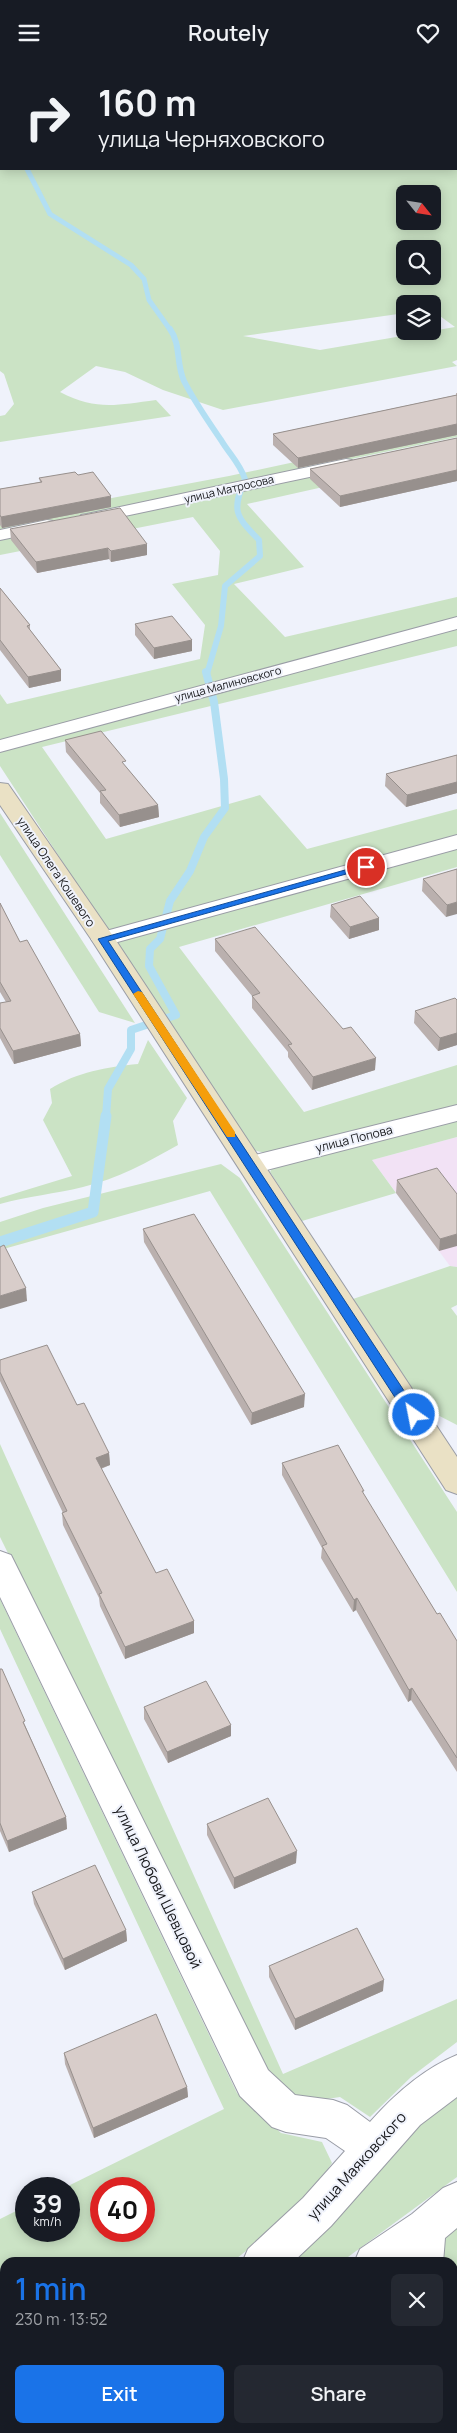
<!DOCTYPE html>
<html lang="en">
<head>
<meta charset="utf-8">
<style>
	:root { --surface:#171b24; --page:#242831; --text:#f1f3f6; --muted:#9ea1a6; --accent:#1a73e8 }
	body { margin:0; font-family:Manrope,sans-serif; background:var(--page); color:var(--text); height:100vh; display:flex; flex-direction:column; font-size:19px; white-space:nowrap }
	* { box-sizing:border-box; margin:0 }
	p { font-size:16px; color:var(--muted) }
	.icon { flex:none; width:28px; height:28px; fill:none; stroke:currentColor; stroke-width:2; stroke-linecap:round; stroke-linejoin:round }
	.map { position:relative; flex:1; overflow:hidden }
	.side { position:absolute; left:0px; top:2192px; width:458px; height:176px; display:flex; flex-direction:column; background:var(--surface); border-radius:15px 15px 0 0; box-shadow:0 2px 12px #0003 }
	.side>* { flex:none }
	.banner { position:absolute; left:0px; top:0px; width:458px; height:105px; box-shadow:0 2px 12px #0003; background:#171b24; color:var(--text); overflow:hidden }
	.needle { width:32px; rotate:120deg }
	.buttons { position:absolute; left:396px; top:120px; display:grid; gap:10px }
	.buttons a { display:grid; place-items:center; width:45px; height:45px; border-radius:8px; background:var(--surface); box-shadow:0 2px 12px #0003; font-size:25px }
	.speed { position:absolute; left:15px; top:2112px; display:flex; gap:10px; font-size:25px; font-weight:700; text-align:center }
	.speed>* { display:grid; place-content:center; width:65px; height:65px; border-radius:50%; background:var(--surface); box-shadow:0 2px 12px #0003; line-height:1 }
	.speed small { font-size:12px; font-weight:400 }
	.speed .limit { border:8px solid #d22; background:#fff; color:#111 }
	.pin { position:absolute; display:grid; place-items:center; width:42px; height:42px; color:#fff; margin:-21px; border:2px solid #fff; border-radius:50%; box-shadow:0 1px 5px #0007 }
	.me { position:absolute; width:55px; margin:-28px; rotate:327deg; stroke-linejoin:round; filter:drop-shadow(0 0 4px #0008) }
	.turn { display:flex; align-items:center; gap:18px; height:105px; padding:0 15px; font-size:22px }
	.turn .icon { width:65px; height:65px; stroke-width:2.5 }
	.turn b { display:block; font-size:35px; line-height:42px }
	.round { display:grid; place-items:center; flex:none; width:52px; height:52px; border-radius:8px; background:var(--page) }
	.summary { display:flex; align-items:center; justify-content:space-between; height:85px; padding:0 15px }
	h1 { font-size:30px; font-weight:600; line-height:38px; color:var(--accent) }
	.action { display:flex; gap:10px; margin-top:auto; padding:10px 15px }
	.action a { flex:1; height:58px; border-radius:8px; background:var(--accent); color:#fff; font-size:20px; font-weight:600; line-height:58px; text-align:center }
	.action a+a { background:var(--page); color:var(--text) }
	header { display:flex; justify-content:space-between; align-items:center; height:65px; padding:0 15px; background:var(--surface); font-size:22px; font-weight:600 }
	.map>svg:first-child { display:block }
</style>
</head>
<body>
<header><svg class="icon" aria-label="menu" viewBox="0 0 24 24"><path d="M4 6h16M4 12h16M4 18h16"/></svg>Routely<svg class="icon" aria-label="heart" viewBox="0 0 24 24"><path d="M12 20l-8-8c-3-5 5-10 8-4 3-6 11-1 8 4z"/></svg></header>
<div class="map">
<svg width="457" height="2368" viewBox="0 0 457 2368">
	<rect width="100%" height="100%" fill="#eff2fb"/>
	<polygon fill="#f2e2f5" points="457,1072 457,1202 450,1201 372,1095"/>
	<g fill="#cbe3c5" fill-rule="evenodd">
		<path d="M0 0 353 1H1V104H456L457 13V295L452 297 457 301 223 345 163 325 125 307 96 301 60 327C97 346 116 340 156 335L171 351 0 377V351L5 350 14 339 4 309 0 306ZM405 129H432V156H405ZM405 184H432V211H405ZM405 239H432L433 246 455 262 320 285 243 271 405 248Z"/>
		<polygon points="457,362 457,372 0,467 0,454 229,411"/>
		<polygon points="457,392 247,439 304,502 234,519 285,572 457,532 457,555 0,676 0,629 7,639 200,594 205,560 172,519 218,510 220,486 193,452 0,490 0,473 219,431 280,415"/>
		<polygon points="457,561 457,581 42,682 106,774 260,730 307,784 457,744 457,774 125,864 107,865 0,701 0,688 3,686"/>
		<polygon points="0,748 135,958 99,947 0,790"/>
		<polygon points="457,783 457,802 179,882 304,1047 457,1000 457,1040 265,1088 253,1085 115,879 130,871"/>
		<path d="M148 975 187 1033 173 1056 178 1080C148 1097 117 1114 83 1122 55 1129 28 1131 0 1139V1133L72 1111 43 1055 52 1038 50 1024C77 1007 107 1002 138 999Z"/>
		<polygon points="457,1054 457,1072 372,1095 396,1128 302,1156 270,1107 272,1103"/>
		<polygon points="221,1099 240,1113 457,1447 457,1527 210,1126 0,1185 0,1157 43,1143"/>
		<polygon points="450,1201 457,1202 457,1240 451,1243 457,1251 457,1360 426,1344 353,1234"/>
		<polygon points="0,1379 283,2009 457,1934 457,1977 411,2012 370,2052 340,2032 294,2039 268,2015 0,1472"/>
		<path d="M0 1534 237 2028 281 2068 322 2077 332 2098 302 2142 232 2197 5 2198V2355L0 2357V2154L26 2141V2166H69V2124H62L224 2044 0 1564ZM101 2124H144V2166H101Z"/>
		<polygon points="457,2031 457,2112 348,2192 333,2197 285,2198 421,2059"/>
		<polygon points="457,2154 457,2368 443,2368 442,2364 452,2364 452,2198 435,2198 437,2173"/>
		<polygon points="74,2364 412,2364 414,2368 66,2368"/>
	</g>
	<g fill="none" stroke-linecap="round" stroke-linejoin="round">
		<g stroke="#b2dff3" stroke-width="5">
			<polyline points="0,71 1,73"/>
			<polyline points="27,104 50,149 131,200 144,214 149,235 171,266"/>
		</g>
		<path stroke="#b2dff3" stroke-width="6" d="M170 264C181 279 176 299 184 316 194 336 208 356 221 375 230 390 239 397 245 414 231 447 236 451 259 475L260 491 225 521 221 561 207 609"/>
		<polyline stroke="#b2dff3" stroke-width="8" points="106,1052 108,1024 131,984 131,965 176,950 149,901 150,884 160,874 170,836 190,806 204,772 225,743 224,714 214,637 206,607"/>
		<polyline stroke="#b2dff3" stroke-width="11" points="0,1177 93,1147 106,1051"/>
		<g stroke="#9a9da6" stroke-width="2">
			<g id="street">
				<polygon points="346,394 352,395 355,399 352,403 87,459 81,458 78,454 81,450 87,449"/>
				<polygon points="47,455 53,456 56,460 53,464 0,475 0,465"/>
				<polygon points="457,552 457,564 0,687 0,675"/>
				<polygon points="457,770 457,784 103,881 95,879 91,874 95,869"/>
				<polygon points="457,1040 457,1056 251,1109 242,1106 238,1100 242,1094 251,1091"/>
				<path d="M0 1486 11 1490 268 2005 295 2030 333 2035 347 2040 370 2057C394 2030 423 2004 457 1990V2032L420 2060 331 2161 292 2198H242L248 2184 303 2133 345 2086 326 2073 286 2067 272 2062 240 2031 0 1532Z"/>
				<polygon points="457,2117 457,2163 445,2173 443,2198 354,2198 360,2184 412,2149 443,2123"/>
				<polygon points="5,2362 5,2364 54,2364 52,2368 2,2368"/>
				<polygon points="406,2364 449,2364 451,2368 407,2368"/>
			</g>
		</g>
		<g stroke="#9a9da6" stroke-width="2">
			<polygon id="secondary" points="0,718 8,719 115,874 457,1392 457,1429 446,1425 91,874 0,740"/>
		</g>
		<g stroke="#d0d0d1" stroke-width="2">
			<g id="primary">
				<polygon points="398,0 421,0 422,1 399,1"/>
				<polygon points="456,1 457,2 457,10 456,9"/>
			</g>
		</g>
		<use href="#street" fill="#fff" fill-rule="evenodd"/>
		<use href="#secondary" fill="#eae1c5" fill-rule="evenodd"/>
		<use href="#primary" fill="#d4c38b" fill-rule="evenodd"/>
	</g>
	<g fill="#bab0ae">
		<polygon points="456,328 457,328 457,370 298,403 273,380 273,369 456,330"/>
		<polygon points="457,373 457,416 340,442 310,414 310,404"/>
		<polygon points="39,413 111,442 2,463 0,460 0,424 40,417"/>
		<polygon points="10,464 147,490 111,497 109,494 37,508 11,475"/>
		<polygon points="0,523 30,560 30,565 61,605 61,616 29,623 0,585"/>
		<polygon points="135,559 192,575 192,586 154,594 135,570"/>
		<polygon points="65,675 126,702 158,740 159,752 120,762 100,738 100,728 66,687"/>
		<polygon points="457,690 457,728 406,742 385,721 386,709"/>
		<polygon points="457,804 446,852 422,826 423,814"/>
		<polygon points="0,838 20,877 80,969 81,981 14,999 0,973 0,938 6,937 0,927"/>
		<polygon points="331,840 379,853 379,865 349,874 330,852"/>
		<polygon points="215,874 375,1005 312,1025 288,992 288,987 252,943 252,931 215,886"/>
		<polygon points="457,935 457,980 438,986 414,958 415,946"/>
		<polygon points="397,1115 457,1129 439,1186 396,1128"/>
		<polygon points="143,1164 304,1342 251,1360 144,1177"/>
		<polygon points="0,1307 77,1340 109,1388 110,1400 101,1404 156,1508 194,1556 194,1568 125,1594 100,1541 99,1533 63,1460 62,1448 63,1448 0,1316"/>
		<polygon points="282,1398 364,1431 437,1549 457,1576 457,1707 411,1635 408,1637 356,1545 353,1547 321,1493 322,1483 282,1410"/>
		<polygon points="0,1604 66,1752 67,1764 9,1787 0,1766"/>
		<polygon points="144,1642 231,1660 231,1671 168,1698 144,1654"/>
		<polygon points="207,1759 296,1798 234,1824 207,1770"/>
		<polygon points="32,1827 126,1865 127,1876 65,1905 34,1839"/>
		<polygon points="269,1901 383,1926 295,1965 269,1912"/>
		<polygon points="64,1988 187,2022 188,2032 94,2073 65,1999"/>
	</g>
	<g fill="#97908d">
		<polygon points="457,359 457,370 298,403 298,393"/>
		<polygon points="457,405 457,416 340,442 340,431"/>
		<polygon points="111,431 111,442 2,463 1,452"/>
		<polygon points="147,479 147,490 111,497 111,486"/>
		<polygon points="108,483 109,494 37,508 36,497"/>
		<polygon points="192,575 192,586 154,594 154,583"/>
		<polygon points="61,605 61,616 29,623 28,612"/>
		<polygon points="457,717 457,728 406,742 407,730"/>
		<polygon points="158,740 159,752 120,762 119,750"/>
		<polygon points="457,837 457,849 446,852 447,840"/>
		<polygon points="379,853 379,865 349,874 350,862"/>
		<polygon points="457,968 457,980 438,986 440,973"/>
		<polygon points="80,969 81,981 14,999 13,986"/>
		<polygon points="376,993 375,1005 312,1025 313,1012"/>
		<polygon points="457,1169 457,1181 439,1186 440,1174"/>
		<polygon points="26,1223 27,1236 0,1244 0,1231"/>
		<polygon points="305,1329 304,1342 251,1360 252,1348"/>
		<polygon points="109,1388 110,1400 96,1405 96,1393"/>
		<polygon points="357,1533 356,1545 353,1547 354,1535"/>
		<polygon points="194,1556 194,1568 125,1594 125,1582"/>
		<polygon points="412,1623 411,1635 408,1637 409,1625"/>
		<polygon points="231,1660 231,1671 168,1698 167,1687"/>
		<polygon points="66,1752 67,1764 9,1787 7,1776"/>
		<polygon points="297,1786 296,1798 234,1824 234,1813"/>
		<polygon points="126,1865 127,1876 65,1905 63,1894"/>
		<polygon points="384,1915 383,1926 295,1965 295,1954"/>
		<polygon points="187,2022 188,2032 94,2073 93,2063"/>
	</g>
	<g fill="#d8cdca" stroke="#97908d">
		<polygon points="457,330 457,359 298,393 273,369"/>
		<polygon points="457,373 457,405 340,431 310,404"/>
		<polygon points="75,407 78,410 93,407 111,431 1,452 0,450 0,424 42,417 39,413"/>
		<polygon points="120,443 147,479 111,486 108,483 36,497 10,464"/>
		<polygon points="0,523 30,560 27,561 61,605 28,612 0,575"/>
		<polygon points="172,551 192,575 154,583 135,559"/>
		<polygon points="101,666 126,696 122,697 158,740 119,750 100,726 106,725 65,675"/>
		<polygon points="457,690 457,717 407,730 386,709"/>
		<polygon points="457,804 457,837 447,840 423,814"/>
		<polygon points="360,831 379,853 350,862 331,840"/>
		<polygon points="0,838 20,877 27,875 80,969 13,986 0,963 0,938 11,936 0,917"/>
		<polygon points="255,862 343,964 351,962 376,993 313,1012 288,980 292,979 252,931 260,928 215,874"/>
		<polygon points="455,933 457,935 457,968 440,973 415,946"/>
		<polygon points="437,1103 457,1129 457,1169 440,1174 397,1115"/>
		<polygon points="194,1149 305,1329 252,1348 143,1164"/>
		<polygon points="4,1180 26,1223 0,1231 0,1182"/>
		<polygon points="47,1280 77,1340 84,1338 109,1388 96,1393 156,1508 167,1504 194,1556 125,1582 99,1529 102,1528 62,1448 67,1446 0,1307 0,1295"/>
		<polygon points="338,1380 364,1426 362,1426 437,1549 440,1548 457,1576 457,1693 412,1623 409,1625 357,1533 354,1535 322,1481 327,1479 282,1398"/>
		<polygon points="0,1604 2,1604 25,1656 23,1657 66,1752 7,1776 0,1758"/>
		<polygon points="206,1616 231,1660 167,1687 144,1642"/>
		<polygon points="268,1733 297,1786 234,1813 207,1759"/>
		<polygon points="95,1800 126,1865 63,1894 32,1827"/>
		<polygon points="357,1863 384,1915 295,1954 269,1901"/>
		<polygon points="156,1949 187,2022 93,2063 64,1988"/>
	</g>
	<polygon fill="#1a73e8" stroke="#114b97" points="363,800 371,802 108,876 418,1347 420,1350 418,1354 409,1354 98,874"/>
	<polygon fill="#f59e0b" points="138,926 142,927 235,1067 235,1072 227,1072 133,929"/>
	<g text-anchor="middle" stroke-width="4" stroke-linejoin="round" paint-order="stroke">
		<g font-size="11" fill="#151619" stroke="#eff2fb">
			<text transform="translate(229 424) rotate(-13)" y="4">улица Матросова</text>
			<text transform="translate(228 619) rotate(-15)" y="4">улица Малиновского</text>
		</g>
		<g font-size="12" fill="#151619" stroke="#eff2fb">
			<text transform="translate(56 807) rotate(56)" y="4">улица Олега Кошевого</text>
			<text transform="translate(354 1074) rotate(-14)" y="4">улица Попова</text>
		</g>
		<g font-size="15" fill="#151619" stroke="#eff2fb">
			<text transform="translate(158 1822) rotate(64)" y="5">улица Любови Шевцовой</text>
			<text transform="translate(357 2101) rotate(-48)" y="5">улица Маяковского</text>
		</g>
	</g>
</svg>
<div class="buttons">
<a><svg class="needle" viewBox="-14 -14 28 28"><path d="M0-13l5 13h-10z" fill="#e53935"/><path d="M0 13l5-13h-10z" fill="#9ea1a6"/></svg></a>
<a><svg class="icon" aria-label="search" viewBox="0 0 24 24"><circle cx="10" cy="10" r="6"/><path d="M15 15l6 6"/></svg></a>
<a><svg class="icon" aria-label="layers" viewBox="0 0 24 24"><path d="M12 4l9 5-9 5-9-5zM3 14l9 5 9-5"/></svg></a>
</div>
<div class="speed"><div>39<small>km/h</small></div><div class="limit">40</div></div>
<div class="pin" style="left:366px;top:802px;background:#d93025"><svg class="icon" aria-label="arrive" viewBox="0 0 24 24"><path d="M6 21V4h12l-3 4 3 4H6"/></svg></div>
<svg class="me" style="left:414px;top:1350px" viewBox="-20 -20 40 40"><circle r="17" fill="#1a73e8" stroke="#fff" stroke-width="3"/><path d="M0-11L8 9 0 5-8 9z" fill="#fff"/></svg>
<div class="banner">
<div class="turn"><svg class="icon" aria-label="right" viewBox="0 0 24 24"><path d="M7 20v-9h11M14 6l5 5-5 5"/></svg><div><b>160 m</b>улица Черняховского</div></div>
</div>
<section class="side">
<div class="summary"><div><h1>1 min</h1><p>230 m · 13:52</p></div><a class="round"><svg class="icon" aria-label="close" viewBox="0 0 24 24"><path d="M6 6l12 12M18 6L6 18"/></svg></a></div>
<div class="action"><a>Exit</a><a>Share</a></div>
</section>
</div>
</body>
</html>
